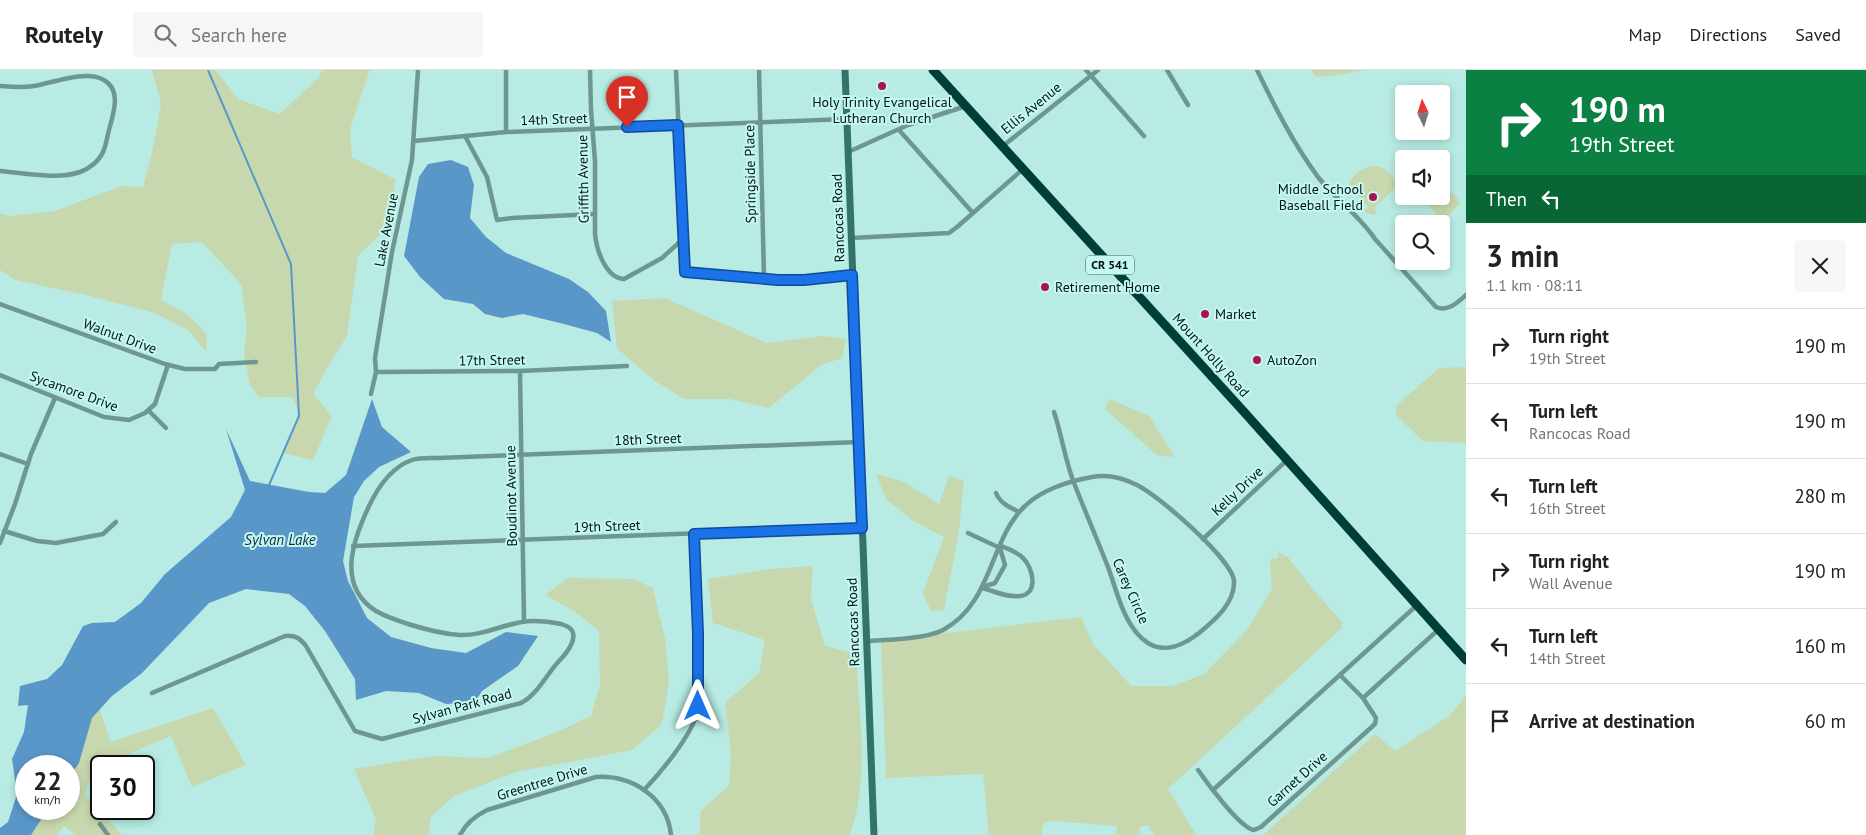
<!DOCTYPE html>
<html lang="en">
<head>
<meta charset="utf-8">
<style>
	:root { --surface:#fff; --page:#f6f6f6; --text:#222; --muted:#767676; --line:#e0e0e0 }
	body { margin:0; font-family:"PT Sans",sans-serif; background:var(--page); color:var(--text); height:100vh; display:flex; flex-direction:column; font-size:19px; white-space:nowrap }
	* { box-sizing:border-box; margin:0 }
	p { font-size:16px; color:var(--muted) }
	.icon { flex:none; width:28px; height:28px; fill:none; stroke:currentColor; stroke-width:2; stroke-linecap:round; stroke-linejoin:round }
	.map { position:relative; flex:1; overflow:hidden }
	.panel { display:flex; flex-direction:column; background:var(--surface); width:400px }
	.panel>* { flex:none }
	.hud { background:#0b8043; color:#fff; overflow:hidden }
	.needle { width:32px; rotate:356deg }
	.tools { position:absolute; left:1395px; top:15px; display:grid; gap:10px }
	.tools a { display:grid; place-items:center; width:55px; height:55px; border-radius:5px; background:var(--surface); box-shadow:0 2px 8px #0003; font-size:25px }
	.speed { position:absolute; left:15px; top:685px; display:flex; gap:10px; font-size:25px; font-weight:700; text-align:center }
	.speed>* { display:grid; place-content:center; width:65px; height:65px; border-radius:50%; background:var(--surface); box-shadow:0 2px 8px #0003; line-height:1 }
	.speed small { font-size:12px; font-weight:400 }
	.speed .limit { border:2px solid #111; border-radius:8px; background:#fff; color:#111 }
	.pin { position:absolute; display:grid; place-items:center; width:42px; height:42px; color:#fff; margin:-51px -21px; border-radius:50% 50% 50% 0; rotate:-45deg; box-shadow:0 0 5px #0007 }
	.pin .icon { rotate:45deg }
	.me { position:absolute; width:55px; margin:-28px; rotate:0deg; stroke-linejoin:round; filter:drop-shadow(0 0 4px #0008) }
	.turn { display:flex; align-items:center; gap:18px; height:105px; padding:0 20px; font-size:22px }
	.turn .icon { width:65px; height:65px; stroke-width:2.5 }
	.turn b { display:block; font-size:35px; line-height:42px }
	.then { display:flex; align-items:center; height:48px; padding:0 20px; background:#0003; gap:10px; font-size:19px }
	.round { display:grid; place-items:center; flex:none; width:52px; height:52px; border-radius:5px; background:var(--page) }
	.summary { display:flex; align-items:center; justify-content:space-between; height:85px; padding:0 20px }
	h1 { font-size:30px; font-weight:800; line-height:38px }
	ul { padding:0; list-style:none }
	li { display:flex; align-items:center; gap:15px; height:75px; padding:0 20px; border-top:1px solid var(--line) }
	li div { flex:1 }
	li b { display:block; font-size:19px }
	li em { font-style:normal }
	header { display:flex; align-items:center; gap:30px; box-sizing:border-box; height:70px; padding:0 25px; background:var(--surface); border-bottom:1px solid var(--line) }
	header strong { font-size:24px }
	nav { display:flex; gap:28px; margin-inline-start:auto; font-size:18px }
	.search { width:350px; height:45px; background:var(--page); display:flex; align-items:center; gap:12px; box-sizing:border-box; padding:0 18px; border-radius:5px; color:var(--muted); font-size:19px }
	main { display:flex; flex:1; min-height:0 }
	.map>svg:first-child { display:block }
</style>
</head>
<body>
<header>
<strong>Routely</strong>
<div class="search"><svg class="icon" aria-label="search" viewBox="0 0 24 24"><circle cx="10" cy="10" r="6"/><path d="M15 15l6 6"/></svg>Search here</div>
<nav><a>Map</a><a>Directions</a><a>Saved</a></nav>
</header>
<main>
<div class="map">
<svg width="1466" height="765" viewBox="0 0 1466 765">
	<rect width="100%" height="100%" fill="#b7ebe3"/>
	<g fill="#c8d8ae">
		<polygon points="152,0 216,0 238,29 280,44 319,7 322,0 370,0 350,59 352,87 396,110 388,157 358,186 347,266 328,296 313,324 332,346 313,390 283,383 300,344 292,327 259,327 250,315 244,283 247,258 241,214 202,172 172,174 161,230 187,244 207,264 206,282 188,260 155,243 86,225 15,210 0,200 0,143 9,146 55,141 121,116 143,117 152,83 161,34"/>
		<polygon points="1312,0 1365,0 1339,5 1315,7"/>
		<path d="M1376 96C1387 99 1394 105 1397 116L1374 138 1377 142 1374 145 1368 144 1364 141 1368 137 1349 114C1354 102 1363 96 1376 96Z"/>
		<polygon points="1445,120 1456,126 1460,134 1444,149 1446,152 1443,154 1437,151 1439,148 1426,132 1430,126 1441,126 1441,121"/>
		<polygon points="665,228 766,273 823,266 846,269 842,288 821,295 769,338 730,329 684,329 652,309 617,278 612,231"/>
		<polygon points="1466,297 1466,373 1423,371 1396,345 1396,336 1439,298"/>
		<polygon points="1110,329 1149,346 1175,387 1157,385 1105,339"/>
		<polygon points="876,404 902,411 939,434 949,406 964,410 959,461 944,540 931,541 923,523 944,467 913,451 886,429"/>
		<polygon points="1278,481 1284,486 1287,486 1312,518 1343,553 1341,555 1343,557 1168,719 1196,765 1154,765 1148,755 1140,757 1139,765 1116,765 1117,756 1053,751 1044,753 1041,765 989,765 983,704 886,708 881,571 1081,547 1093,574 1131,616 1173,616 1204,604 1247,560 1272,519 1270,489 1278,488"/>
		<path d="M813 496 811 529 825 576 856 584C859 644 870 707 850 765H700V742L729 715 731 684 725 633 759 603 765 570 713 553 708 509 770 499Z"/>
		<polygon points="568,508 633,509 653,518 665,568 669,612 662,654 632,680 516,702 454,726 431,747 428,765 373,765 376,750 354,699 433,686 488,688 555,663 591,646 600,614 599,561 574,541 545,525"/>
		<polygon points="1466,626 1466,765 1263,765 1375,664 1395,681 1450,645"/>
		<polygon points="98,633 110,672 213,638 246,695 192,717 171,666 93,699 85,724 122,765 76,765 64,756 56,765 24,765 46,739 69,739 69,696"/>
	</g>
	<g fill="#5a97c9">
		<polygon points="451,90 468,97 474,115 470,148 486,167 506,183 569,209 588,222 606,241 611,272 597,263 564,254 523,244 502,248 485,244 473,234 444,229 420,207 404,186 419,107 428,94"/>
		<polygon points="372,329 382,357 411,382 379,397 364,411 354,427 343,491 348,511 367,548 391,567 431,578 466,583 506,562 538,566 518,596 482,621 475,632 446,634 419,623 386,621 356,630 355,609 325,561 305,536 289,524 246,519 209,533 142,603 112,626 92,648 79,693 69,708 69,696 26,696 26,739 48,739 31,765 0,765 0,758 8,752 17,724 12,689 24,662 28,635 18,636 20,616 47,609 62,595 83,556 92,553 115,552 141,533 165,504 231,447 245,420 226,359 250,411 309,422 325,423 346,405"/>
	</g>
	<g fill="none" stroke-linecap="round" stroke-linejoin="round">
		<polyline stroke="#5a97c9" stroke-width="2" points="208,0 291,194 299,346 269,415"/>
		<g stroke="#6f9791" stroke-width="4.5">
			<polyline points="506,0 506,62"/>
			<path d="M590 0 591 40 595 91V163C596 178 605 208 624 209L662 188 683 169"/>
			<polyline points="676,0 685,202 778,210 804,210 852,205"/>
			<polyline points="759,0 764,207"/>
			<polyline points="1086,0 1144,66"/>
			<polyline points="1167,0 1188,35"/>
			<path d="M1257 0C1275 37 1293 73 1318 107 1335 129 1359 145 1375 169L1436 237C1448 242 1457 233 1466 225"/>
			<path d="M0 16C12 17 23 18 34 16 52 13 85 0 102 9 123 19 113 44 109 60 107 67 106 76 103 82 99 91 89 99 80 102 57 110 24 103 0 101"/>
			<polyline points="899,60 973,143"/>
			<polyline points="465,66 487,107 497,150 512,148 595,144"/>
			<polyline points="414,71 506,62 846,49"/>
			<polyline points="1003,76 1098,0"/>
			<polyline points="848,82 908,55 966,36"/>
			<polyline points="851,168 949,163 957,157 1023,99"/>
			<polyline points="0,234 165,294 185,299 215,299 219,294 256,292"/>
			<polyline points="520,301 524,551"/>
			<polyline points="376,302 520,301 627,296"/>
			<polyline points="0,305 104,347 129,350 145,343 155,334 168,295"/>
			<polyline points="371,324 376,302 375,288 392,182 412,90 418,0"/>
			<polyline points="149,341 166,358"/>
			<polyline points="0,384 28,394"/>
			<path d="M996 423C1000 433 1009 437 1019 442"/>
			<polyline points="4,461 37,471 56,473 103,464 116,452"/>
			<polyline points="968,463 1000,478 1005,495 995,513 983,517"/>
			<polyline points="1203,469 1287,390"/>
			<polyline points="0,473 15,434 31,384 55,328"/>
			<polyline points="353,476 862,457"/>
			<path d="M982 518C994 521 1008 528 1020 526 1039 524 1033 499 1024 489 1018 482 1009 479 1001 476"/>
			<path d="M867 571C887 570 926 569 943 560 993 533 989 470 1025 436 1041 420 1069 411 1092 407 1108 404 1123 408 1137 415 1158 425 1233 490 1234 511 1235 533 1215 550 1199 563 1185 574 1165 584 1148 573 1124 558 1117 521 1108 497 1097 469 1085 441 1074 413 1065 390 1062 366 1054 342"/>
			<path d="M152 623 285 566C295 565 300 568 306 576L355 661 382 669 521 633C538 624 546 605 559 591 567 583 584 562 564 555 559 553 554 553 549 552 540 551 531 550 522 552 502 555 481 566 460 565 443 564 424 559 408 554 397 550 386 547 376 541 336 516 353 470 369 436 378 417 392 397 412 390 421 387 430 388 439 388L859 372"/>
			<polyline points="1363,628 1438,560"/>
			<path d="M1198 700C1207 713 1241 759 1254 760L1261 757 1375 654 1376 648 1363 628 1340 605"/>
			<path d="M644 720C662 701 691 666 698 641V564L693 464"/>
			<polyline points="1213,720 1416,536"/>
			<polyline points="100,754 108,765"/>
			<path d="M460 765C466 753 475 746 487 740L596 707C632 705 667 727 671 765"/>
		</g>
		<polyline stroke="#34736c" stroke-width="7" points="845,0 874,765"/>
		<polyline stroke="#003f39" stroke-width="9" points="933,0 1245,343 1466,590"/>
	</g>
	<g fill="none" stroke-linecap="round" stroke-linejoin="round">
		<g stroke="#114b97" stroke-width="12">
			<polyline id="route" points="627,57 678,55 685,202 778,210 804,210 852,205 862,458 694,464 698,564 698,636"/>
		</g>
		<use href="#route" stroke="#1a73e8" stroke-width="9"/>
	</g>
	<g fill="#a7144f" stroke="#c4f8f0" stroke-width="2">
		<circle cx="882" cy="16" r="5"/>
		<circle cx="1373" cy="127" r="5"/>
		<circle cx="1045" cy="217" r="5"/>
		<circle cx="1205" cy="244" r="5"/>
		<circle cx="1257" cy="290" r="5"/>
	</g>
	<g text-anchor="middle" stroke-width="4" stroke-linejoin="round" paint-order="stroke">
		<rect fill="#c4f8f0" stroke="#3d5a56" stroke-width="1" x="1086" y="185.5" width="48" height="19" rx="4"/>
		<g font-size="12" font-weight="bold" fill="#031614">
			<text x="1110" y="199">CR 541</text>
		</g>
		<g font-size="14" fill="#031614" stroke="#c4f8f0" text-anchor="start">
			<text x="882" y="37" text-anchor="middle">Holy Trinity Evangelical<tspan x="882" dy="16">Lutheran Church</tspan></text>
			<text x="1363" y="124" text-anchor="end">Middle School<tspan x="1363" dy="16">Baseball Field</tspan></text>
			<text x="1055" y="222">Retirement Home</text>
			<text x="1215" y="249">Market</text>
			<text x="1267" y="295">AutoZon</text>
		</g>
		<g font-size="14" fill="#031614" stroke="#c4f8f0">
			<text transform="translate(1031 38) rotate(-39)" y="5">Ellis Avenue</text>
			<text transform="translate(554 49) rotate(-2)" y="5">14th Street</text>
			<text transform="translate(750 104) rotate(-91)" y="5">Springside Place</text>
			<text transform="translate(583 109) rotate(-91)" y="5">Griffith Avenue</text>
			<text transform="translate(838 148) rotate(-92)" y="5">Rancocas Road</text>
			<text transform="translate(386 160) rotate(-79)" y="5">Lake Avenue</text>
			<text transform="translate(120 266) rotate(20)" y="5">Walnut Drive</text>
			<text transform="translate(1211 285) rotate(48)" y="5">Mount Holly Road</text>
			<text transform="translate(492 290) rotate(-1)" y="5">17th Street</text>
			<text transform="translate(74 321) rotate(20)" y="5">Sycamore Drive</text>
			<text transform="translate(648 369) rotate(-2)" y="5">18th Street</text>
			<text transform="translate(1237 421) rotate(-43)" y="5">Kelly Drive</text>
			<text transform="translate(511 426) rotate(-91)" y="5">Boudinot Avenue</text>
			<text transform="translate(607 456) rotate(-2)" y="5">19th Street</text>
			<text transform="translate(1131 521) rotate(66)" y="5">Carey Circle</text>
			<text transform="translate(853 552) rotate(-92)" y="5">Rancocas Road</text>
			<text transform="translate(462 636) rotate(-15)" y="5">Sylvan Park Road</text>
			<text transform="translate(1297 709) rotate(-42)" y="5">Garnet Drive</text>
			<text transform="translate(542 712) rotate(-17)" y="5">Greentree Drive</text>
		</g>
		<g font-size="15" font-style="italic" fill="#112c41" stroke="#c4f8f0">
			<text x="280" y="475">Sylvan Lake</text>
		</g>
	</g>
</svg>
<div class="tools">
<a><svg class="needle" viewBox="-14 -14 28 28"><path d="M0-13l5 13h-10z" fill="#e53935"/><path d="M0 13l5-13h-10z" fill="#767676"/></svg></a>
<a><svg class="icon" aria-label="sound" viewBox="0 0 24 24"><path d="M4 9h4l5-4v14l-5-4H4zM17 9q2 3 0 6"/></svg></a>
<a><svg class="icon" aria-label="search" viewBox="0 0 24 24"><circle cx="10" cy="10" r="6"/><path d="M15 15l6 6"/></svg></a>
</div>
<div class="speed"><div>22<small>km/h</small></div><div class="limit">30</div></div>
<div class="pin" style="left:627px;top:57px;background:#d93025"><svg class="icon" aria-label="arrive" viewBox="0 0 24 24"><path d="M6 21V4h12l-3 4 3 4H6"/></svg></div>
<svg class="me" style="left:698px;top:636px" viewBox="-20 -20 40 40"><path d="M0-17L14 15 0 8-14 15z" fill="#1a73e8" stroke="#fff" stroke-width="4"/></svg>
</div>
<section class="panel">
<div class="hud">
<div class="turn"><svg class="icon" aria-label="right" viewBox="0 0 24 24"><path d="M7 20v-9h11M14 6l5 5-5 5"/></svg><div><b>190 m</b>19th Street</div></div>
<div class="then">Then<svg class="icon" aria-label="left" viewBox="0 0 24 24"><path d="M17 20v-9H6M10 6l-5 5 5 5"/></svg></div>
</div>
<div class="summary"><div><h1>3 min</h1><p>1.1 km · 08:11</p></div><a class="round"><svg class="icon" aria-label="close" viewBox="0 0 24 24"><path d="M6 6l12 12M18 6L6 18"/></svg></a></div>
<ul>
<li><svg class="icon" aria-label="right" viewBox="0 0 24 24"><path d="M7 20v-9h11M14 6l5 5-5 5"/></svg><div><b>Turn right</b><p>19th Street</p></div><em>190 m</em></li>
<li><svg class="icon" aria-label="left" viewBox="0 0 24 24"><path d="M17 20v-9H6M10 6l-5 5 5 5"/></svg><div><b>Turn left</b><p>Rancocas Road</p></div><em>190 m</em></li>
<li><svg class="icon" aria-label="left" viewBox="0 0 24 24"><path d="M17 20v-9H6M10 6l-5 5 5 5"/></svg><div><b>Turn left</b><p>16th Street</p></div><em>280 m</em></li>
<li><svg class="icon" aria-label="right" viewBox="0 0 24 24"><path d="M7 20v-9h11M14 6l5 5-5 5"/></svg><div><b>Turn right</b><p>Wall Avenue</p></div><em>190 m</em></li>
<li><svg class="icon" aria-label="left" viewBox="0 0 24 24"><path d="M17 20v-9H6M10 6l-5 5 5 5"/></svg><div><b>Turn left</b><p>14th Street</p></div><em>160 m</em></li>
<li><svg class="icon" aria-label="arrive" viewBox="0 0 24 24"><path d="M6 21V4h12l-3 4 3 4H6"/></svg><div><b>Arrive at destination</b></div><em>60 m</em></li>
</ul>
</section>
</main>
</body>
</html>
